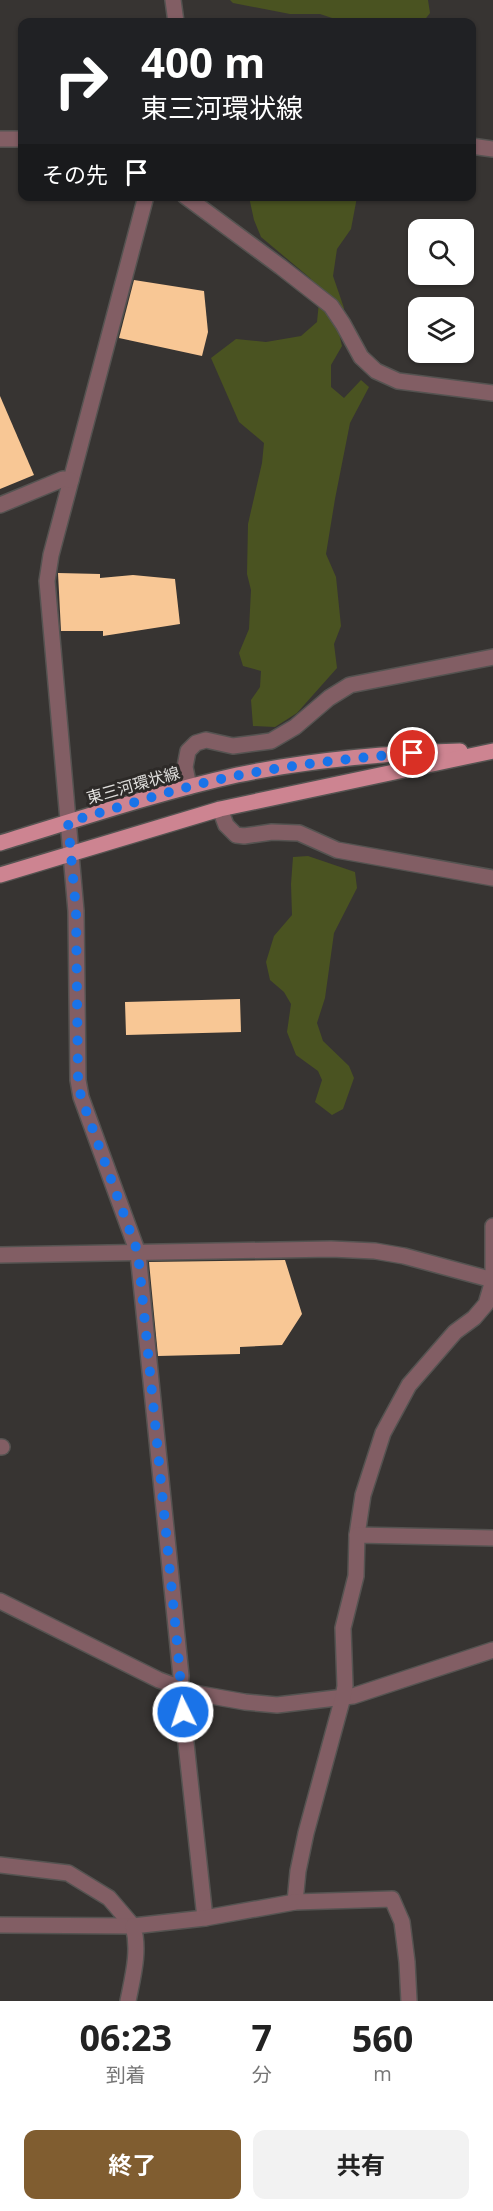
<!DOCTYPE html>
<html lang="ja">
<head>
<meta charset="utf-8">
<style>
	:root { --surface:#fff; --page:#f2f2f2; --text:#222; --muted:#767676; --accent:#805d30 }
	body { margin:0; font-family:"Open Sans","Noto Sans JP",sans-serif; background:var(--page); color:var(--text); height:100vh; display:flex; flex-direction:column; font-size:22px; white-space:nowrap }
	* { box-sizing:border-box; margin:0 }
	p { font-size:20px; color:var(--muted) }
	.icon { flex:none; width:33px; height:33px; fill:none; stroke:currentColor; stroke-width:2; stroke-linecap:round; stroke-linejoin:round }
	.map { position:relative; height:2001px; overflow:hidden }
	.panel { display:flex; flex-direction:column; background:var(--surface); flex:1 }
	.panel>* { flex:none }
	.top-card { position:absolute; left:18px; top:18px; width:458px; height:183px; border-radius:12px; box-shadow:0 2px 4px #0004; background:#202124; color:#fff; overflow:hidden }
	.tools { position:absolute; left:408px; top:219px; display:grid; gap:12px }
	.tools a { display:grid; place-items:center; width:66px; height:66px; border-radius:12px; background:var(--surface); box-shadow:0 2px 4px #0004; font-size:30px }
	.pin { position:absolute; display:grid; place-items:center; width:51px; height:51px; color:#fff; margin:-26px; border:3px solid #fff; border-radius:50%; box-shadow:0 2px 6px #0007 }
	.me { position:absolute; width:66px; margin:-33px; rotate:356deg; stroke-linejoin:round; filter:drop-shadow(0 0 4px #0008) }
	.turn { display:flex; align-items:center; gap:21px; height:126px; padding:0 24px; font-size:27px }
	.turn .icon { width:78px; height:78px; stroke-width:2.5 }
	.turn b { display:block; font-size:42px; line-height:51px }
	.then { display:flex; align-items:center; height:57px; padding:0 24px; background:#0003; gap:12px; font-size:22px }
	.eta { display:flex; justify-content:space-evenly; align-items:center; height:102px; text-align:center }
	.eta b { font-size:36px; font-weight:700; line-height:42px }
	.cta { display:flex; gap:12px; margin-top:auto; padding:12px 24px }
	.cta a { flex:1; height:69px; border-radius:12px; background:var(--accent); color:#fff; font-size:24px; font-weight:700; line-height:69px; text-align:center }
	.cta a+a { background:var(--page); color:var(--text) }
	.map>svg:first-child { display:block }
</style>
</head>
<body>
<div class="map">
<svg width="493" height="2001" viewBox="0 0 493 2001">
	<rect width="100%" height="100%" fill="#373432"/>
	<g fill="#4a5321">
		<polygon points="230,0 428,0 430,13 423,22 344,22 320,14 290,14 233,3"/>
		<polygon points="249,197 357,197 351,229 337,249 333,276 344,308 338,329 342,346 331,365 331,387 344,398 361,380 369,387 350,423 335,499 326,554 336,577 341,626 334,644 337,668 297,713 275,727 253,726 251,700 260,687 261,671 243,666 239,653 249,629 251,590 247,574 248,524 262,463 264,443 239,422 211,358 236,339 266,342 301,336 317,322 320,292 310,278 261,237 254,220"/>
		<polygon points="308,856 355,872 357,888 334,933 325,998 317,1023 323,1041 349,1066 354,1078 343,1109 332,1115 315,1102 322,1080 318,1071 296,1055 287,1032 291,1004 284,992 270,980 266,962 274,936 292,915 291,884 293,857"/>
	</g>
	<g fill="#f8c795">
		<polygon points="134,280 204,291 208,332 202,356 119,338"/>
		<polygon points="0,396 34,475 0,489"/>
		<polygon points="58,573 100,574 100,578 133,575 175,579 180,624 103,636 103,631 61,631"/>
		<polygon points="240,999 241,1032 126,1035 125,1002"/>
		<polygon points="285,1260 302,1314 282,1345 240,1347 240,1354 158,1356 149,1262"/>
	</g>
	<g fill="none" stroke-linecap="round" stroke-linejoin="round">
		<g stroke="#555351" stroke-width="18">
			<g id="minor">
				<polyline points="173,0 176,22"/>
				<polyline points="0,139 22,139"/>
				<polyline points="471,146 493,149"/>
				<polyline points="146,196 71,480 51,555 47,581 76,911 78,1080 81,1097 138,1253 181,1676 180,1688 205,1918"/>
				<polyline points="185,196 281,267 331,306 343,324 361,357 376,371 398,381 493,393"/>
				<polyline points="0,505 63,479 71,480"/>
				<polyline points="189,787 185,767 188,751 196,743 206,740 233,746 271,741 295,727 329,698 350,685 493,657"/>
				<polyline points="220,809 226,825 236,835 244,836 272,832 299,833 337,850 493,878"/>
				<polyline points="0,1255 331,1249 375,1251 404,1256 493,1280"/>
				<polyline points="0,1447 2,1447"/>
				<polyline points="357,1535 363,1495 383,1433 409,1385 455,1332 474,1318 486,1304 493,1280 493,1226"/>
				<polyline points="0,1601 159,1680 194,1693 245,1702 277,1705 353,1696 493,1650"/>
				<polyline points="0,1865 68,1873 109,1898 133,1926"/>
				<polyline points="295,1902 298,1871 306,1833 343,1697 345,1686 343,1628 356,1576 357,1535 493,1538"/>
				<polyline points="0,1925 133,1926"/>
				<path d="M128 2001C133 1976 140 1950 133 1926L205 1918 295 1902 392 1899 402 1922 407 1962 409 2001"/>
			</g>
		</g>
		<g stroke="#555351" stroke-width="18">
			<g id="major">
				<path d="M0 843C79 819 157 793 237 775 310 760 386 753 460 751"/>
				<polyline points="0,875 220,809 493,751"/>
			</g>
		</g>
		<use href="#minor" stroke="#825e64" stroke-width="15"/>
		<use href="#major" stroke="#cd8491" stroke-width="15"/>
	</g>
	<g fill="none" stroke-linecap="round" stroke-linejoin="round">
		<path stroke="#1a73e8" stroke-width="10" stroke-dasharray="0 18" d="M183 1712 178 1652 138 1253 81 1097 78 1080 76 910 68 822C125 806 182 786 240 775 297 764 355 758 413 753"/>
	</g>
	<g text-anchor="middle" stroke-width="6" stroke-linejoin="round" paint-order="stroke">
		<g font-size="16" fill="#e0dfdd" stroke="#2d2a28">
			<text transform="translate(133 785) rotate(-16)" y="6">東三河環状線</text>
		</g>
	</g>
</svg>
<div class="tools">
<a><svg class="icon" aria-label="search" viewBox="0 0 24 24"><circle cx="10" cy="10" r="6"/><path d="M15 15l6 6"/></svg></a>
<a><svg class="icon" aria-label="layers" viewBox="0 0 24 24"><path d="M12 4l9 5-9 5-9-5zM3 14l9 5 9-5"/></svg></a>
</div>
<div class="pin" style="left:413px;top:753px;background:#d93025"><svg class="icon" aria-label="arrive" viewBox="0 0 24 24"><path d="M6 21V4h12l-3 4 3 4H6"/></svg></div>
<svg class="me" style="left:183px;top:1712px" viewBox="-20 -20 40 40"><circle r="17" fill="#1a73e8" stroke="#fff" stroke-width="3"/><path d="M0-11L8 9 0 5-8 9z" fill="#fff"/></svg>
<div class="top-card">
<div class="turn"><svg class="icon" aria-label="right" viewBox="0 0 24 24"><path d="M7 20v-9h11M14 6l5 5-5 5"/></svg><div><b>400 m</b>東三河環状線</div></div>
<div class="then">その先<svg class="icon" aria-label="arrive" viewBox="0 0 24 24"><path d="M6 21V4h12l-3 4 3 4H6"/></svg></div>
</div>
</div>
<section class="panel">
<div class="eta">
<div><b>06:23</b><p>到着</p></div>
<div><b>7</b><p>分</p></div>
<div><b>560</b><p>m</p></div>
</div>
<div class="cta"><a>終了</a><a>共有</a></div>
</section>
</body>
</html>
